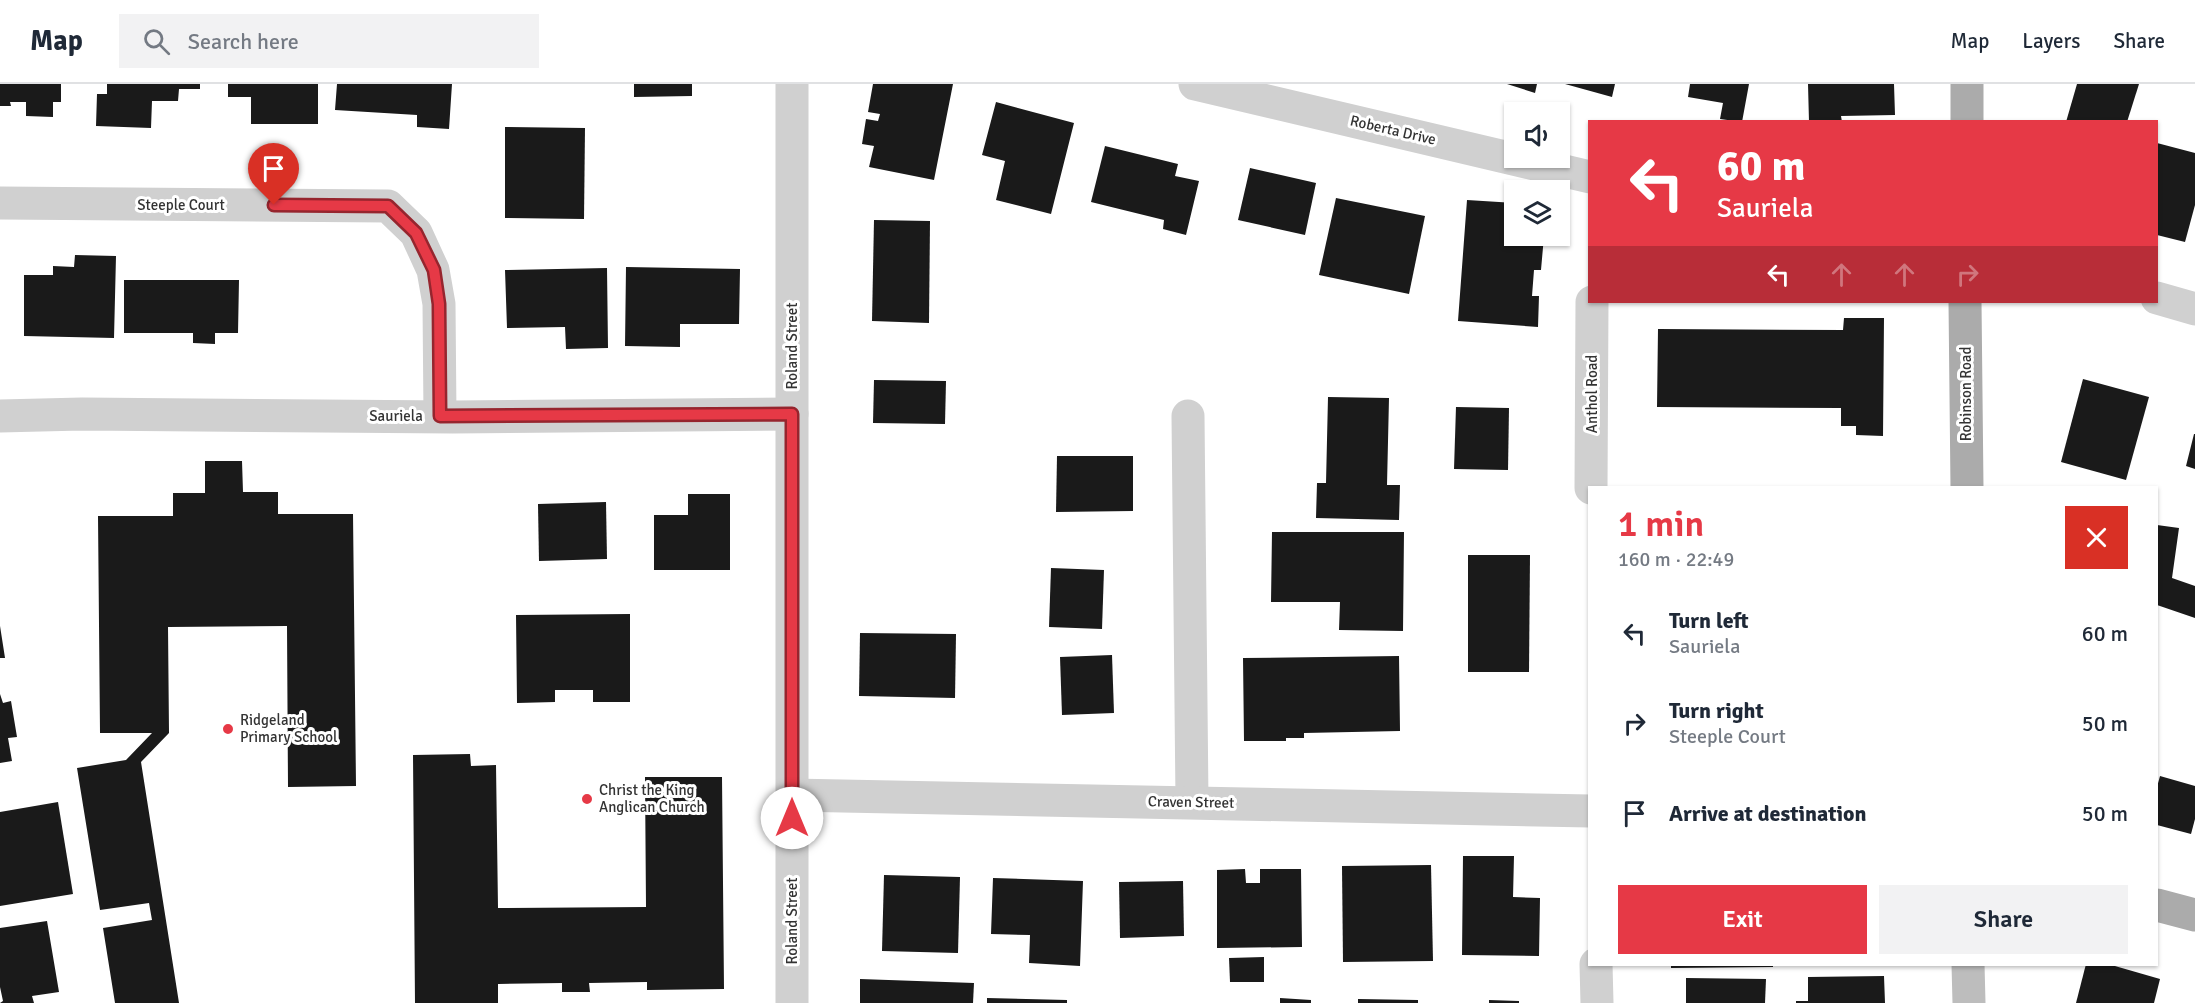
<!DOCTYPE html>
<html lang="en">
<head>
<meta charset="utf-8">
<style>
	:root { --surface:#fff; --page:#f2f2f3; --text:#1f2937; --muted:#747a83; --line:#e0e1e3; --accent:#e63946 }
	body { margin:0; font-family:Signika,sans-serif; background:var(--page); color:var(--text); height:100vh; display:flex; flex-direction:column; font-size:22px; white-space:nowrap }
	* { box-sizing:border-box; margin:0 }
	p { font-size:20px; color:var(--muted) }
	.icon { flex:none; width:33px; height:33px; fill:none; stroke:currentColor; stroke-width:2; stroke-linecap:round; stroke-linejoin:round }
	.map { position:relative; flex:1; overflow:hidden }
	.side { position:absolute; left:1588px; top:402px; width:570px; height:480px; display:flex; flex-direction:column; background:var(--surface); border-radius:0px; box-shadow:0 2px 4px #0004 }
	.side>* { flex:none }
	.top-card { position:absolute; left:1588px; top:36px; width:570px; height:183px; border-radius:0px; box-shadow:0 2px 4px #0004; background:#e63946; color:#fff; overflow:hidden }
	.buttons { position:absolute; left:1504px; top:18px; display:grid; gap:12px }
	.buttons a { display:grid; place-items:center; width:66px; height:66px; border-radius:0px; background:var(--surface); box-shadow:0 2px 4px #0004; font-size:30px }
	.pin { position:absolute; display:grid; place-items:center; width:51px; height:51px; color:#fff; margin:-62px -26px; border-radius:50% 50% 50% 0; rotate:-45deg; box-shadow:0 0 6px #0007 }
	.pin .icon { rotate:45deg }
	.me { position:absolute; width:66px; margin:-33px; rotate:0deg; stroke-linejoin:round; filter:drop-shadow(0 0 4px #0008) }
	.turn { display:flex; align-items:center; gap:21px; height:126px; padding:0 30px; font-size:27px }
	.turn .icon { width:78px; height:78px; stroke-width:2.5 }
	.turn b { display:block; font-size:42px; line-height:51px }
	.lanes { display:flex; align-items:center; height:57px; padding:0 30px; background:#0003; justify-content:center; gap:30px; direction:ltr }
	.lanes .off { opacity:.35 }
	.round { display:grid; place-items:center; flex:none; width:63px; height:63px; border-radius:0px; background:var(--page) }
	.overview { display:flex; align-items:center; justify-content:space-between; height:102px; padding:0 30px }
	h1 { font-size:36px; font-weight:600; line-height:45px; color:var(--accent) }
	.primary-button { display:flex; gap:12px; margin-top:auto; padding:12px 30px }
	.primary-button a { flex:1; height:69px; border-radius:0px; background:var(--accent); color:#fff; font-size:24px; font-weight:600; line-height:69px; text-align:center }
	.primary-button a+a { background:var(--page); color:var(--text) }
	ul { padding:0; list-style:none }
	li { display:flex; align-items:center; gap:18px; height:90px; padding:0 30px }
	li div { flex:1 }
	li b { display:block; font-size:22px }
	li em { font-style:normal }
	header { display:flex; align-items:center; gap:36px; box-sizing:border-box; height:84px; padding:0 30px; background:var(--surface); border-bottom:2px solid var(--line) }
	header strong { font-size:28px }
	nav { display:flex; gap:33px; margin-inline-start:auto; font-size:21px }
	.search { width:420px; height:54px; background:var(--page); display:flex; align-items:center; gap:15px; box-sizing:border-box; padding:0 21px; border-radius:0px; color:var(--muted); font-size:22px }
	.map>svg:first-child { display:block }
</style>
</head>
<body>
<header>
<strong>Map</strong>
<div class="search"><svg class="icon" aria-label="search" viewBox="0 0 24 24"><circle cx="10" cy="10" r="6"/><path d="M15 15l6 6"/></svg>Search here</div>
<nav><a>Map</a><a>Layers</a><a>Share</a></nav>
</header>
<div class="map">
<svg width="2195" height="919" viewBox="0 0 2195 919">
	<rect width="100%" height="100%" fill="#fff"/>
	<g fill="#1a1a1a">
		<polygon points="0,0 61,0 61,18 53,18 53,33 26,32 26,18 10,18 11,22 0,22"/>
		<polygon points="107,0 200,0 200,5 179,5 178,17 152,17 151,44 96,42 97,10 107,10"/>
		<polygon points="228,0 318,0 318,40 251,40 251,13 228,13"/>
		<polygon points="337,0 452,0 449,45 417,43 417,31 335,26"/>
		<polygon points="634,0 692,0 692,12 634,13"/>
		<polygon points="873,0 953,0 934,96 869,83 874,62 862,60 866,35 878,37 880,30 868,28"/>
		<polygon points="1507,0 1537,0 1535,9"/>
		<polygon points="1565,0 1615,0 1612,13"/>
		<polygon points="1690,0 1749,0 1742,38 1720,35 1723,19 1688,13"/>
		<polygon points="1808,0 1894,0 1895,31 1841,32 1842,38 1809,38"/>
		<polygon points="2077,0 2139,0 2127,38 2066,38"/>
		<polygon points="996,18 1074,39 1051,130 996,116 1005,77 982,71"/>
		<polygon points="505,43 585,44 584,135 505,134"/>
		<polygon points="2157,59 2195,69 2195,121 2185,158 2157,151"/>
		<polygon points="1105,62 1178,80 1175,92 1199,97 1186,151 1163,145 1164,136 1091,118"/>
		<polygon points="1250,84 1316,99 1305,151 1238,136"/>
		<polygon points="1336,114 1425,132 1409,210 1319,191"/>
		<polygon points="1467,116 1515,119 1515,152 1544,152 1541,186 1534,186 1532,212 1539,212 1538,243 1458,237"/>
		<polygon points="874,136 930,137 929,239 872,237"/>
		<polygon points="75,171 116,172 114,254 24,252 24,191 53,191 53,182 74,183"/>
		<polygon points="626,183 740,185 739,240 680,240 680,263 625,262"/>
		<polygon points="607,184 608,264 566,265 565,243 507,244 505,186"/>
		<polygon points="124,196 239,196 238,249 215,249 215,260 193,259 193,249 124,249"/>
		<polygon points="1844,234 1884,234 1883,352 1856,351 1856,342 1841,342 1841,324 1657,323 1658,245 1843,246"/>
		<polygon points="2083,295 2149,313 2126,396 2061,378"/>
		<polygon points="874,296 946,297 945,340 873,339"/>
		<polygon points="1328,313 1389,314 1387,401 1400,401 1399,436 1316,434 1317,399 1326,399"/>
		<polygon points="1456,323 1509,324 1508,386 1454,385"/>
		<polygon points="2194,350 2195,350 2195,385 2186,382"/>
		<polygon points="1057,372 1133,372 1133,427 1056,428"/>
		<polygon points="205,377 242,377 243,408 278,408 278,430 353,430 356,702 288,703 287,542 168,543 169,649 141,678 179,919 115,919 103,844 152,836 149,819 100,826 77,684 126,676 152,649 100,649 98,432 173,432 173,409 205,409"/>
		<polygon points="688,410 730,410 730,486 654,486 654,431 688,431"/>
		<polygon points="606,418 607,475 539,477 538,420"/>
		<polygon points="2157,441 2179,444 2172,494 2195,502 2195,534 2157,521"/>
		<polygon points="1272,448 1404,448 1403,547 1339,546 1340,518 1271,518"/>
		<polygon points="1468,471 1530,471 1529,588 1468,588"/>
		<polygon points="1051,484 1104,486 1102,545 1049,543"/>
		<polygon points="630,530 630,618 593,618 593,606 555,606 555,618 517,619 516,531"/>
		<polygon points="0,542 5,574 0,574"/>
		<polygon points="860,549 956,550 955,614 859,612"/>
		<polygon points="1112,571 1114,629 1062,631 1060,573"/>
		<polygon points="1399,572 1400,647 1304,649 1304,654 1286,654 1286,657 1244,657 1243,574"/>
		<polygon points="0,610 3,619 11,617 17,653 8,654 12,677 0,679"/>
		<polygon points="470,670 471,682 496,681 498,824 646,823 645,693 722,693 724,905 647,906 647,898 589,899 590,908 562,908 562,899 498,900 498,919 415,919 413,671"/>
		<polygon points="2160,692 2195,702 2195,735 2191,750 2157,741 2157,703"/>
		<polygon points="58,718 73,810 0,822 0,728"/>
		<polygon points="1463,772 1514,772 1513,813 1540,814 1539,872 1462,871"/>
		<polygon points="1431,781 1433,877 1343,878 1342,782"/>
		<polygon points="1245,785 1246,799 1260,799 1260,785 1301,785 1302,863 1217,864 1217,786"/>
		<polygon points="884,791 960,793 958,869 882,867"/>
		<polygon points="993,794 1083,797 1080,882 1029,879 1030,851 991,850"/>
		<polygon points="1183,797 1184,852 1120,854 1119,798"/>
		<polygon points="47,837 59,908 32,912 34,919 0,919 3,917 0,903 0,844"/>
		<polygon points="1264,873 1264,898 1230,898 1229,874"/>
		<polygon points="1671,880 1773,880 1773,883 1671,884"/>
		<polygon points="2086,880 2108,880 2160,895 2154,919 2076,919"/>
		<polygon points="1884,892 1885,919 1796,919 1796,917 1808,917 1808,893"/>
		<polygon points="1686,894 1766,895 1765,919 1686,919"/>
		<polygon points="860,895 974,899 973,919 860,919"/>
		<polygon points="987,914 1067,916 1067,919 987,919"/>
		<polygon points="1280,914 1311,916 1311,919 1280,919"/>
		<polygon points="1358,915 1418,916 1418,919 1358,919"/>
		<polygon points="1489,916 1519,917 1519,919 1489,919"/>
	</g>
	<g fill="none" stroke-linecap="round" stroke-linejoin="round">
		<g stroke="#d0d0d0" stroke-width="33">
			<polyline points="1195,0 1590,93"/>
			<polyline points="0,119 388,122 416,149 433,186 439,220 440,332"/>
			<polyline points="2157,214 2195,225"/>
			<polyline points="0,332 82,330 453,333 792,330"/>
			<polyline points="1188,332 1192,717"/>
			<polyline points="1591,404 1592,218"/>
			<polyline points="792,711 1590,727"/>
			<polyline points="1596,880 1597,919"/>
			<polyline points="792,919 792,0"/>
		</g>
		<polyline stroke="#bdbdbd" stroke-width="33" points="1968,880 1969,919"/>
		<g stroke="#ababab" stroke-width="33">
			<polyline points="1967,38 1967,0"/>
			<polyline points="1965,218 1967,404"/>
			<polyline points="2157,821 2195,831"/>
		</g>
	</g>
	<g fill="none" stroke-linecap="round" stroke-linejoin="round">
		<g stroke="#96252e" stroke-width="15">
			<polyline id="route" points="274,121 388,122 416,149 434,186 439,220 440,332 792,330 792,734"/>
		</g>
		<use href="#route" stroke="#e63946" stroke-width="10"/>
	</g>
	<g fill="#e63946" stroke="#fff" stroke-width="2">
		<circle cx="228" cy="645" r="6"/>
		<circle cx="587" cy="715" r="6"/>
	</g>
	<g text-anchor="middle" stroke-width="6" stroke-linejoin="round" paint-order="stroke">
		<g font-size="15" fill="#333" stroke="#fff">
			<text transform="translate(1393 46) rotate(13)" y="5">Roberta Drive</text>
			<text x="181" y="126">Steeple Court</text>
			<text transform="translate(792 262) rotate(-90)" y="5">Roland Street</text>
			<text transform="translate(1592 310) rotate(-90)" y="5">Anthol Road</text>
			<text transform="translate(1966 310) rotate(-90)" y="5">Robinson Road</text>
			<text x="396" y="337">Sauriela</text>
			<text transform="translate(1191 718) rotate(1)" y="5">Craven Street</text>
			<text transform="translate(792 837) rotate(-90)" y="5">Roland Street</text>
		</g>
		<g font-size="15" fill="#333" stroke="#fff" text-anchor="start">
			<text x="240" y="641">Ridgeland<tspan x="240" dy="17">Primary School</tspan></text>
			<text x="599" y="711">Christ the King<tspan x="599" dy="17">Anglican Church</tspan></text>
		</g>
	</g>
</svg>
<div class="buttons">
<a><svg class="icon" aria-label="sound" viewBox="0 0 24 24"><path d="M4 9h4l5-4v14l-5-4H4zM17 9q2 3 0 6"/></svg></a>
<a><svg class="icon" aria-label="layers" viewBox="0 0 24 24"><path d="M12 4l9 5-9 5-9-5zM3 14l9 5 9-5"/></svg></a>
</div>
<div class="pin" style="left:274px;top:121px;background:#d93025"><svg class="icon" aria-label="arrive" viewBox="0 0 24 24"><path d="M6 21V4h12l-3 4 3 4H6"/></svg></div>
<svg class="me" style="left:792px;top:734px" viewBox="-20 -20 40 40"><circle r="19" fill="#fff"/><path d="M0-13L10 11 0 6-10 11z" fill="#e63946"/></svg>
<div class="top-card">
<div class="turn"><svg class="icon" aria-label="left" viewBox="0 0 24 24"><path d="M17 20v-9H6M10 6l-5 5 5 5"/></svg><div><b>60 m</b>Sauriela</div></div>
<div class="lanes"><svg class="icon" aria-label="left" viewBox="0 0 24 24"><path d="M17 20v-9H6M10 6l-5 5 5 5"/></svg><svg class="icon off" aria-label="ahead" viewBox="0 0 24 24"><path d="M12 20V5M6 11l6-6 6 6"/></svg><svg class="icon off" aria-label="ahead" viewBox="0 0 24 24"><path d="M12 20V5M6 11l6-6 6 6"/></svg><svg class="icon off" aria-label="right" viewBox="0 0 24 24"><path d="M7 20v-9h11M14 6l5 5-5 5"/></svg></div>
</div>
<section class="side">
<div class="overview"><div><h1>1 min</h1><p>160 m · 22:49</p></div><a class="round" style="background:#d93025;color:#fff"><svg class="icon" aria-label="close" viewBox="0 0 24 24"><path d="M6 6l12 12M18 6L6 18"/></svg></a></div>
<ul>
<li><svg class="icon" aria-label="left" viewBox="0 0 24 24"><path d="M17 20v-9H6M10 6l-5 5 5 5"/></svg><div><b>Turn left</b><p>Sauriela</p></div><em>60 m</em></li>
<li><svg class="icon" aria-label="right" viewBox="0 0 24 24"><path d="M7 20v-9h11M14 6l5 5-5 5"/></svg><div><b>Turn right</b><p>Steeple Court</p></div><em>50 m</em></li>
<li><svg class="icon" aria-label="arrive" viewBox="0 0 24 24"><path d="M6 21V4h12l-3 4 3 4H6"/></svg><div><b>Arrive at destination</b></div><em>50 m</em></li>
</ul>
<div class="primary-button"><a>Exit</a><a>Share</a></div>
</section>
</div>
</body>
</html>
